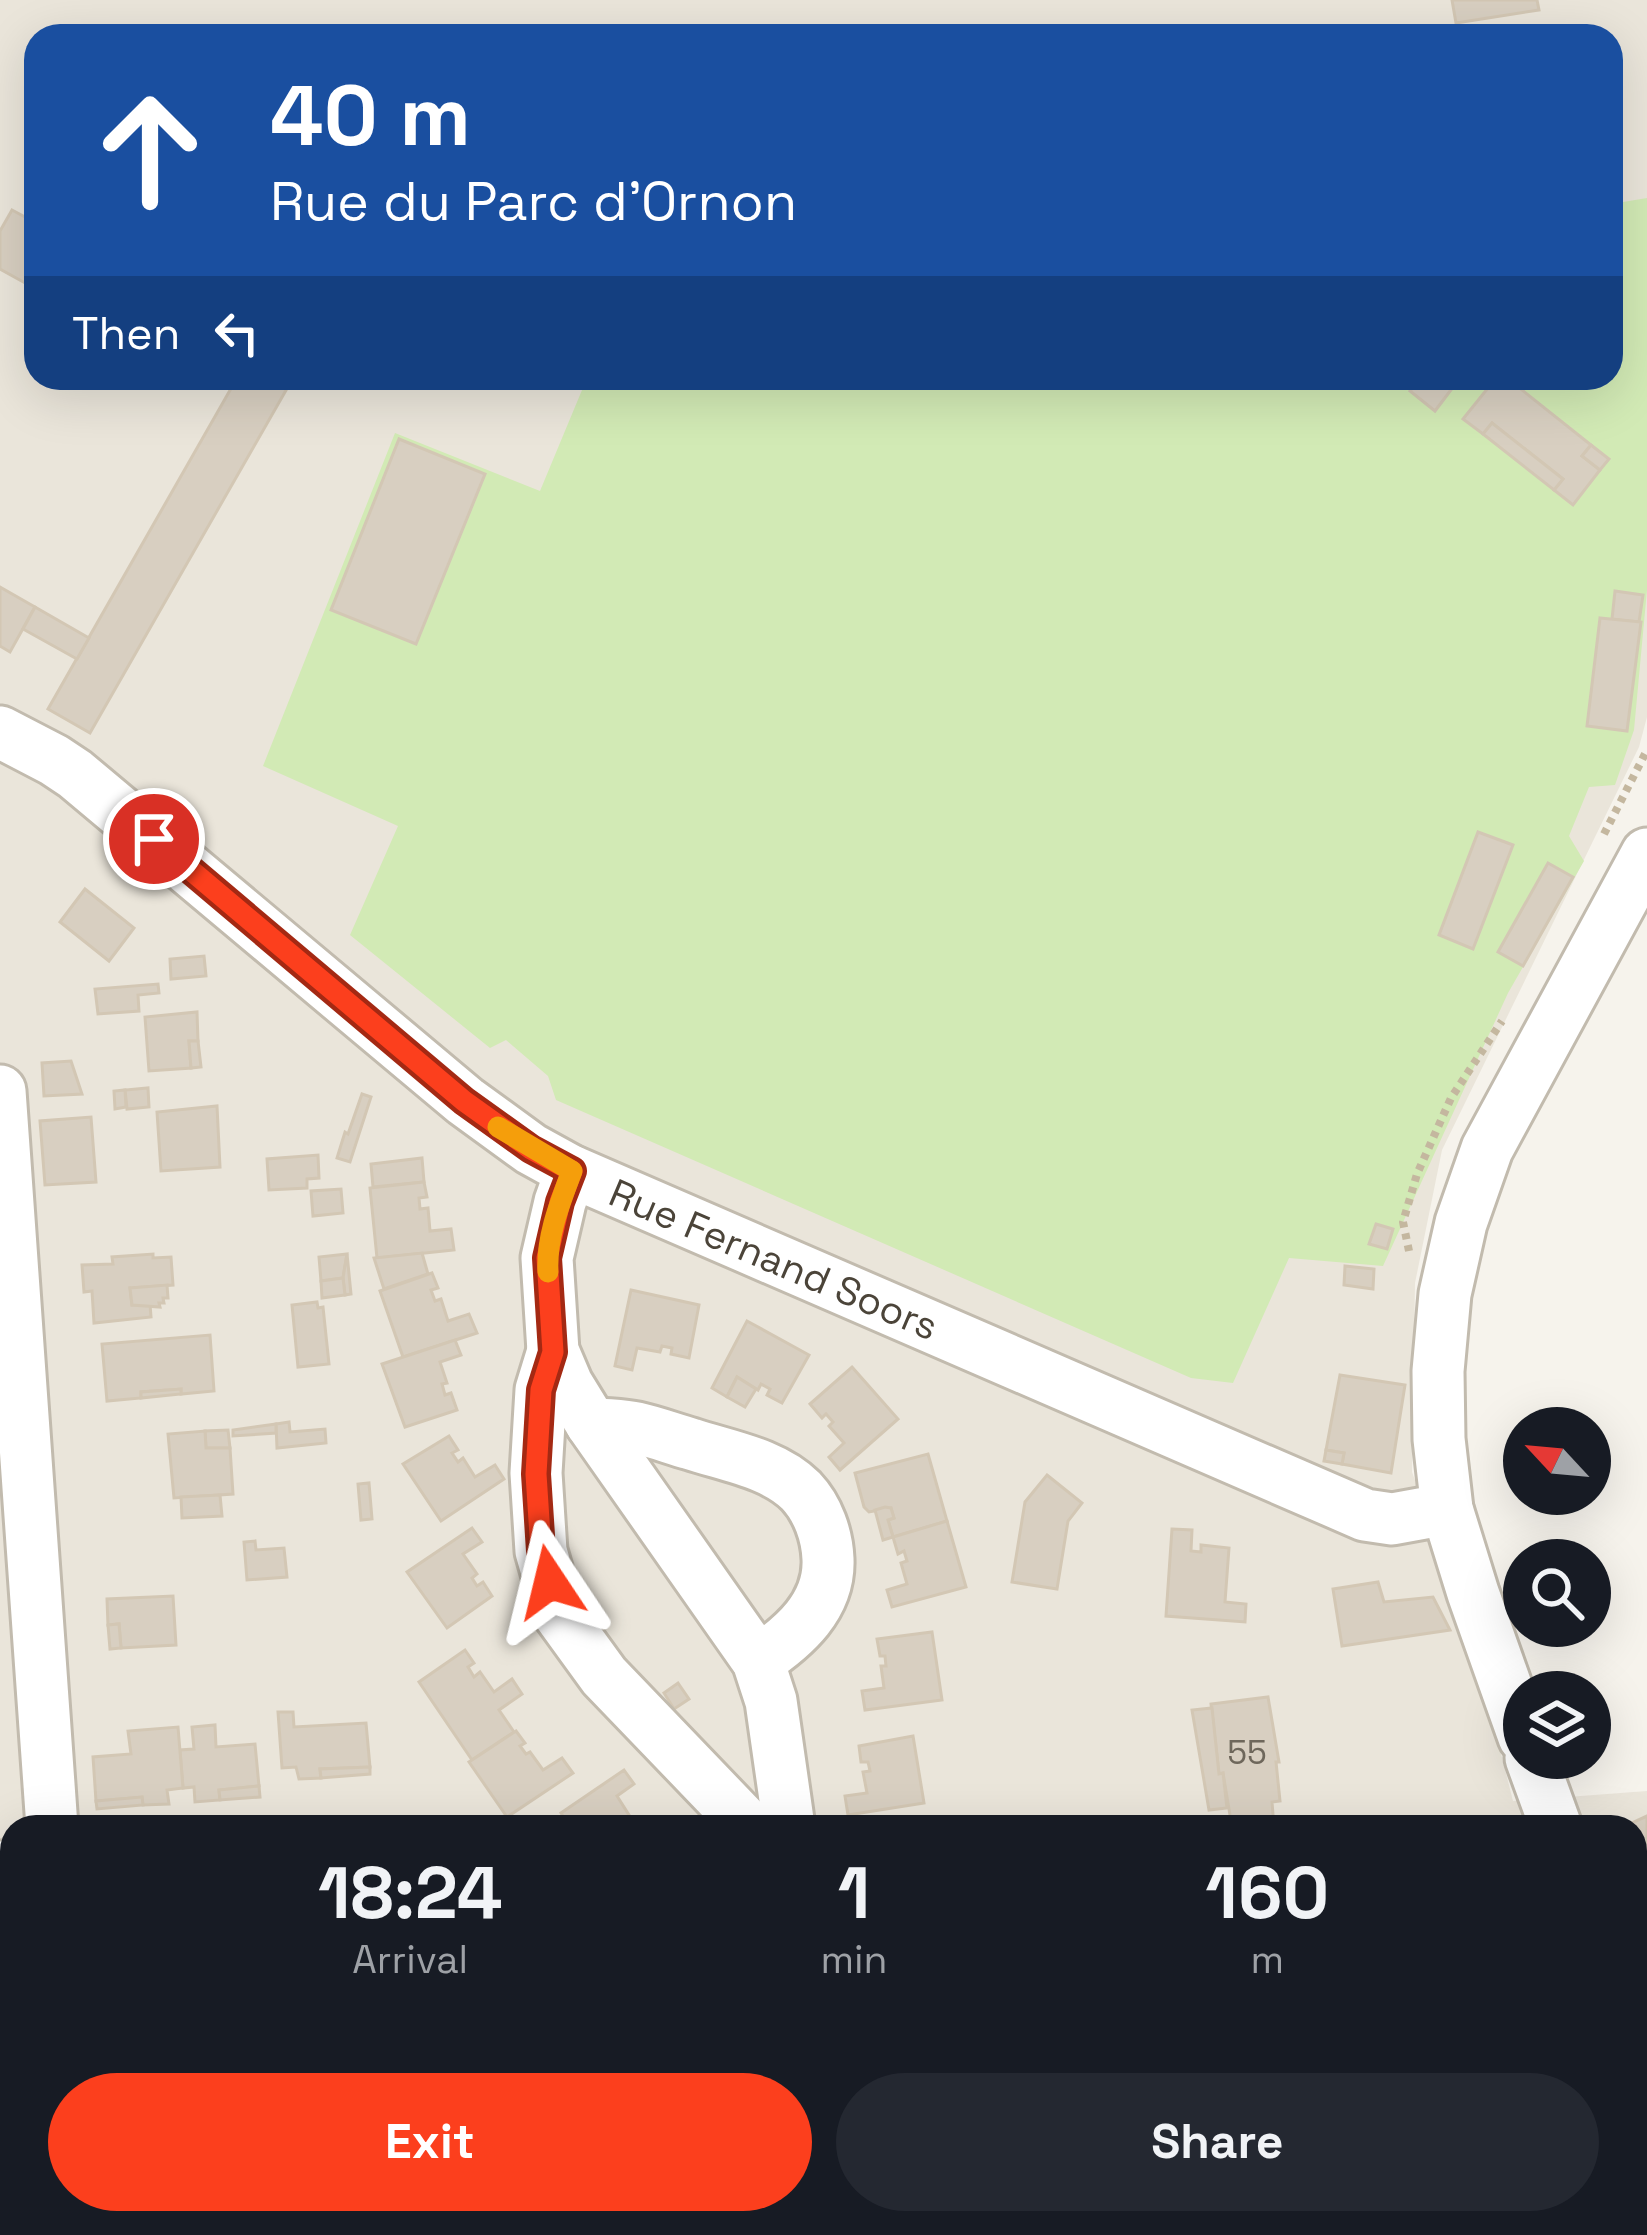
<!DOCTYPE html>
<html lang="en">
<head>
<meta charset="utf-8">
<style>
	:root { --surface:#171b24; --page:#242831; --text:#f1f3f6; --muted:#9ea1a6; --accent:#fc3f1d }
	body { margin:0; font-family:"Space Grotesk",sans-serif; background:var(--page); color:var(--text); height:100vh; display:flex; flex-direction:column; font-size:45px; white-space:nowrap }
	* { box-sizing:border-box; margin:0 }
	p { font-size:39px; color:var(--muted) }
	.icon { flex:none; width:66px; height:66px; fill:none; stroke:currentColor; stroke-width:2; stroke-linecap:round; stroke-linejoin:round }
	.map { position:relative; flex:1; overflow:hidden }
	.side { position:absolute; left:0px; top:1815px; width:1647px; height:420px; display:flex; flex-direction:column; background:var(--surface); border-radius:36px 36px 0 0; box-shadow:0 12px 48px #0002 }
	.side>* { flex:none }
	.banner { position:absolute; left:24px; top:24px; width:1599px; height:366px; border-radius:36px; box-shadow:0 12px 48px #0002; background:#1a4fa0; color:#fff; overflow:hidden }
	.needle { width:78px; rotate:296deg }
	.fabs { position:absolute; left:1503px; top:1407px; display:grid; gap:24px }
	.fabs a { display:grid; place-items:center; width:108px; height:108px; border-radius:50%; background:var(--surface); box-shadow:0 12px 48px #0002; font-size:60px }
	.pin { position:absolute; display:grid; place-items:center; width:102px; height:102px; color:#fff; margin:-51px; border:6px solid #fff; border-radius:50%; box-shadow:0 3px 12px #0007 }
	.me { position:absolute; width:132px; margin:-66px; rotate:350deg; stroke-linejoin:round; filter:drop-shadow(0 0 9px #0008) }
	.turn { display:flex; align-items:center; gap:42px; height:252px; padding:0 48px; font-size:54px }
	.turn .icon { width:156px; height:156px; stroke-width:2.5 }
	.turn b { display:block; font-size:84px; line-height:102px }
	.then { display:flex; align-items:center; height:114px; padding:0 48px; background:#0003; gap:24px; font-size:45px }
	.eta { display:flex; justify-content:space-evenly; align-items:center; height:204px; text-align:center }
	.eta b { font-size:72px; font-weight:700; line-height:84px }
	.button { display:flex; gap:24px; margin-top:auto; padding:24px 48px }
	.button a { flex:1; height:138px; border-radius:72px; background:var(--accent); color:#fff; font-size:48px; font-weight:700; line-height:138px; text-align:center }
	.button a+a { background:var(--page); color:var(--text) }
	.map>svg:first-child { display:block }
</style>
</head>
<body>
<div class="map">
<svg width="1647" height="2235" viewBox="0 0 1647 2235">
	<rect width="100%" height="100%" fill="#f6f3ec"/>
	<path fill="#eae5da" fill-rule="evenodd" d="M0 0H1647V717L1639 747 1442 1150 1415 1283 1412 1472 1472 1639 1513 1801 1647 1791V2235H0ZM36 36H1611V378H36ZM12 1827H1635V2223H12Z"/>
	<polygon fill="#d2eab5" points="1647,198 1647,590 1634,730 1615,785 1589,787 1569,836 1584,861 1508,993 1383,1266 1289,1258 1233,1383 1191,1378 556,1100 548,1076 506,1040 490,1048 350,935 398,826 263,766 395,433 540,491 587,378 1611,378 1611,204"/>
	<g fill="#d8cfc1" stroke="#d3c7b4" stroke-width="3">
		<polygon points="1452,0 1537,0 1539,10 1456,23"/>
		<polygon points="12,210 36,223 36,289 0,269 0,231"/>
		<polygon points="237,378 293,378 90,733 48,709"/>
		<polygon points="1420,378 1460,378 1435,411 1410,391"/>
		<polygon points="1496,378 1507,378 1591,445 1582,456 1600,470 1573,505 1554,490 1563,479 1492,423 1483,434 1463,419"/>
		<polygon points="1492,423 1563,479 1554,490 1483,434"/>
		<polygon points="399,439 485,474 416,644 331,610"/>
		<polygon points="1591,445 1609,459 1600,470 1582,456"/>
		<polygon points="0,587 35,607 10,652 0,646"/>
		<polygon points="1615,591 1643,595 1639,622 1612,619"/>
		<polygon points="35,607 89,638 77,659 23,629"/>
		<polygon points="1600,618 1641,622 1627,731 1587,726"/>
		<polygon points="1478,832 1513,845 1473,949 1439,935"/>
		<polygon points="1548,863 1573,877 1523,966 1498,952"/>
		<polygon points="85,889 134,928 109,961 60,922"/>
		<polygon points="204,956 206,976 171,979 170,959"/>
		<polygon points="158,984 159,993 138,995 139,1011 98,1014 95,989"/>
		<polygon points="197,1012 198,1041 189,1041 191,1068 149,1071 145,1017"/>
		<polygon points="189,1041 198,1041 201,1067 191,1068"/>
		<polygon points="71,1061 82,1094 44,1096 42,1063"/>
		<polygon points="148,1088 149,1107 127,1109 125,1090"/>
		<polygon points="125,1090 126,1107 115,1109 114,1091"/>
		<polygon points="362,1094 371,1097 350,1162 337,1158 345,1132 348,1134"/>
		<polygon points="217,1106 220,1167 161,1171 157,1112"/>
		<polygon points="91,1117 96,1182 45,1185 40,1121"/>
		<polygon points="318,1155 319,1178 307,1179 307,1188 269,1190 267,1159"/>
		<polygon points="422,1158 424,1182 373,1187 371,1164"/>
		<polygon points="424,1182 427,1197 419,1198 420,1209 428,1208 430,1231 451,1229 454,1250 377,1258 370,1188"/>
		<polygon points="341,1189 343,1213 313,1216 311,1191"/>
		<polygon points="1376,1224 1393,1229 1387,1249 1369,1244"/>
		<polygon points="422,1253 428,1274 384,1289 374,1258"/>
		<polygon points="153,1254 153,1258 171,1257 173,1285 130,1288 132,1305 150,1304 151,1317 94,1323 92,1291 84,1292 82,1265 113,1264 112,1257"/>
		<polygon points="347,1254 343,1278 321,1281 319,1257"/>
		<polygon points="347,1254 351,1294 345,1295 343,1278"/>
		<polygon points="1345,1266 1374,1269 1373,1289 1344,1285"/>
		<polygon points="432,1273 438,1288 431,1290 435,1301 441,1299 448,1321 469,1314 477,1333 403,1357 380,1291"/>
		<polygon points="343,1278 345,1295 322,1298 321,1281"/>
		<polygon points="167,1285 168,1298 163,1298 164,1303 159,1303 160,1307 132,1305 130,1288"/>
		<polygon points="631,1290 699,1305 689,1358 671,1354 672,1348 662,1346 660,1352 637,1348 632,1370 615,1366"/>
		<polygon points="317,1302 318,1308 323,1307 329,1364 298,1367 292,1305"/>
		<polygon points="747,1321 809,1355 782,1403 767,1395 770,1389 761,1384 758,1390 737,1377 727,1397 712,1388"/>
		<polygon points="210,1335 214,1391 181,1394 181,1389 141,1392 141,1398 107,1401 102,1344"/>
		<polygon points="455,1340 461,1355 440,1362 447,1383 442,1384 445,1395 451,1393 457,1410 405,1427 382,1364"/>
		<polygon points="852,1367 898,1419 840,1470 829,1457 844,1443 829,1426 833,1422 826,1414 822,1418 810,1404"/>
		<polygon points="1340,1375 1405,1385 1391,1473 1342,1464 1344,1453 1326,1450"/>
		<polygon points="737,1377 756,1389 745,1407 727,1397"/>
		<polygon points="181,1389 181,1394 141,1398 141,1392"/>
		<polygon points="289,1422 290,1432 325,1429 326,1443 277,1448 276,1424"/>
		<polygon points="276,1424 276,1433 233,1436 233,1430"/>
		<polygon points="228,1430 230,1448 206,1448 205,1431"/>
		<polygon points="205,1431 206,1448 230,1448 233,1494 174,1498 168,1434"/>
		<polygon points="449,1436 458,1450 452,1453 458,1462 463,1458 475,1477 495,1465 504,1479 441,1521 403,1464"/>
		<polygon points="1326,1450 1344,1453 1342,1464 1324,1461"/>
		<polygon points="928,1454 947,1521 893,1537 888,1520 894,1518 891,1508 869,1512 864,1507 855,1473"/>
		<polygon points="1047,1475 1082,1503 1068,1521 1057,1589 1012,1582 1025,1502"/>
		<polygon points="369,1483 372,1519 361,1520 358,1484"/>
		<polygon points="220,1495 222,1516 182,1518 181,1497"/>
		<polygon points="885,1507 891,1508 894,1518 888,1520 893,1537 883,1540 875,1510"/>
		<polygon points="947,1521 966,1587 892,1607 887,1590 907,1584 901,1563 907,1561 904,1551 898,1554 893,1537"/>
		<polygon points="472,1528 482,1542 463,1554 477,1574 472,1578 477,1586 483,1582 492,1596 447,1628 407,1572"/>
		<polygon points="1172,1529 1192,1530 1191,1551 1201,1552 1201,1545 1229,1548 1225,1602 1246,1604 1245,1622 1166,1616"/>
		<polygon points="255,1541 256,1550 284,1548 287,1577 247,1580 244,1542"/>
		<polygon points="1378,1582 1384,1602 1433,1597 1450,1630 1342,1646 1333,1589"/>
		<polygon points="173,1596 176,1645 121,1648 119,1624 108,1625 107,1599"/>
		<polygon points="119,1624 121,1648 110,1649 108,1625"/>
		<polygon points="932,1632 942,1700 865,1710 862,1691 884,1688 881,1666 886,1666 885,1656 880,1656 877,1639"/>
		<polygon points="465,1650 474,1663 468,1667 474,1677 480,1672 494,1692 512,1679 522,1694 499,1710 514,1732 472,1760 419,1682"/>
		<polygon points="678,1683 689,1699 674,1709 664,1693"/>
		<polygon points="1268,1697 1279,1762 1276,1762 1280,1801 1272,1802 1274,1827 1232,1827 1223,1773 1219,1774 1211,1704"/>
		<polygon points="1212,1708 1219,1774 1223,1773 1227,1808 1209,1810 1192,1710"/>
		<polygon points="278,1712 293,1712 294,1727 366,1723 370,1767 320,1769 321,1778 299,1779 296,1767 282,1768"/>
		<polygon points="215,1725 216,1747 255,1744 259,1786 219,1790 220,1800 195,1802 194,1787 183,1788 180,1750 194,1749 192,1727"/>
		<polygon points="178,1727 183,1788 167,1790 169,1804 143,1805 142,1797 96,1801 93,1757 131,1754 128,1731"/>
		<polygon points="516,1731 525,1743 520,1746 526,1754 530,1752 543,1770 562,1758 573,1773 507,1817 469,1762"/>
		<polygon points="913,1736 924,1803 848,1815 845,1796 867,1793 863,1772 870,1771 868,1762 861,1762 859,1746"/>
		<polygon points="370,1767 370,1774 321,1778 320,1769"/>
		<polygon points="624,1770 634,1784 617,1796 629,1815 624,1819 629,1826 634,1823 637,1827 570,1827 561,1813"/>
		<polygon points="259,1786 260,1797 220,1800 219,1790"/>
		<polygon points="142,1797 143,1805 97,1809 96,1801"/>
		<polygon points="1647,1816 1647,1882 1639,1865 1644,1863 1635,1843 1635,1827 1623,1827"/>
		<polygon points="1647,1906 1647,1932 1636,1913"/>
		<polygon points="12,1937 12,1980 0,1981 0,1938"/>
		<polygon points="1635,2160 1647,2163 1647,2235 1616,2235 1618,2223 1635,2223"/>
		<polygon points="10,2210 12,2210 12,2223 47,2223 46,2235 27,2235 27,2225 10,2224"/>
		<polygon points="339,2223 386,2223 387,2235 340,2235"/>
		<polygon points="507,2223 589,2223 579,2235 522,2235"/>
		<rect x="693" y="2223" width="18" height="12"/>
		<polygon points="723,2223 797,2223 799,2235 725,2235"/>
		<polygon points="935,2223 995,2223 937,2231"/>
		<polygon points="1156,2223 1173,2229 1170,2235 1150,2235"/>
	</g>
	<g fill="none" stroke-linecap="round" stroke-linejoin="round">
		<g stroke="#c2bbae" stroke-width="57">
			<g id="minor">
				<polyline points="0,732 54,760 75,774 465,1101 531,1149 571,1171 1365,1515 1392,1519 1447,1509"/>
				<polyline points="0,1091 52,1827"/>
				<polyline points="571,1171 560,1202 547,1258 553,1351 567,1384 591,1423 758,1661 771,1701 789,1827"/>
				<polyline points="553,1351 541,1390 536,1473 541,1551 559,1614 604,1676 749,1827"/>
				<path d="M591 1423C606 1425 622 1425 637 1428 655 1432 673 1439 691 1444 727 1456 773 1463 801 1491 818 1509 827 1535 828 1559 830 1606 794 1637 758 1661"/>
				<polyline points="1524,1737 1473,1593 1447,1509 1439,1439 1438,1371 1445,1294 1461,1223 1487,1149 1647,854"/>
				<polyline points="1531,1758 1556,1827"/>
				<polyline points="0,1867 12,1866"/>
				<polyline points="1635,2068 1647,2069"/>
				<polyline points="454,2223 455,2235"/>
				<polyline points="858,2223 860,2235"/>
				<polyline points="1578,2235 1580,2223"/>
			</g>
		</g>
		<g stroke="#c4b79f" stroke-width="8" stroke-dasharray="6 6" stroke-linecap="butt">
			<polyline points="1604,834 1647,750"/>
			<polyline points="1409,1251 1403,1222 1417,1174 1451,1098 1502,1021"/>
		</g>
		<use href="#minor" stroke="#fff" stroke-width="51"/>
	</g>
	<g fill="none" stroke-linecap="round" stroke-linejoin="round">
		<g stroke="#a42913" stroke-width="30">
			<polyline id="route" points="154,839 464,1101 531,1149 572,1171 560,1202 547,1258 553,1352 541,1390 536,1474 541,1551 550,1582"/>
		</g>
		<use href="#route" stroke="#fc3f1d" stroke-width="21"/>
		<path stroke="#f59e0b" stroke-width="21" d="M498 1127 572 1171C560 1203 546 1237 548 1272"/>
	</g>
	<g text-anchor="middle" stroke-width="9" stroke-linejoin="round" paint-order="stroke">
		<g font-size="33" fill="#6e675b">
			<text x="1247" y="1764">55</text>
		</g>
		<g font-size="39" fill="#4b4439" stroke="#fff">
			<text transform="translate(774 1259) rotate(23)" y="14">Rue Fernand Soors</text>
		</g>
	</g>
</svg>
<div class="fabs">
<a><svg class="needle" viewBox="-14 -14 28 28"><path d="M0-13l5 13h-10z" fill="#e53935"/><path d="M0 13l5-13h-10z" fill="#9ea1a6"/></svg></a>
<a><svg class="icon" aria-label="search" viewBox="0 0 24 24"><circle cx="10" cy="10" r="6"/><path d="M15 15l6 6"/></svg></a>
<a><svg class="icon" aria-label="layers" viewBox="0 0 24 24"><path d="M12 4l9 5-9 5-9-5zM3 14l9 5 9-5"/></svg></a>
</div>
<div class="pin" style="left:154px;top:839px;background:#d93025"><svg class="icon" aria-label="arrive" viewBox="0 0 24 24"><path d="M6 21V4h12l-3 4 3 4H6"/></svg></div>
<svg class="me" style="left:550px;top:1582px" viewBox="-20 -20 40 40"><path d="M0-17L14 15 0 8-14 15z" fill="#fc3f1d" stroke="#fff" stroke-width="4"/></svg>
<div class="banner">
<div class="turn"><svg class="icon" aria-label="ahead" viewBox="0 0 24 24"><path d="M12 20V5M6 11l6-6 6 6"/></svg><div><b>40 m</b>Rue du Parc d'Ornon</div></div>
<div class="then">Then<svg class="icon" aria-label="left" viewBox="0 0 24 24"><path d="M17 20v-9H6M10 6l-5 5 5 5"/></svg></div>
</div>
<section class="side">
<div class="eta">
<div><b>18:24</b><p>Arrival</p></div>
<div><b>1</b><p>min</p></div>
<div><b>160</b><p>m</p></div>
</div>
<div class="button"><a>Exit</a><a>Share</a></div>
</section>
</div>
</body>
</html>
